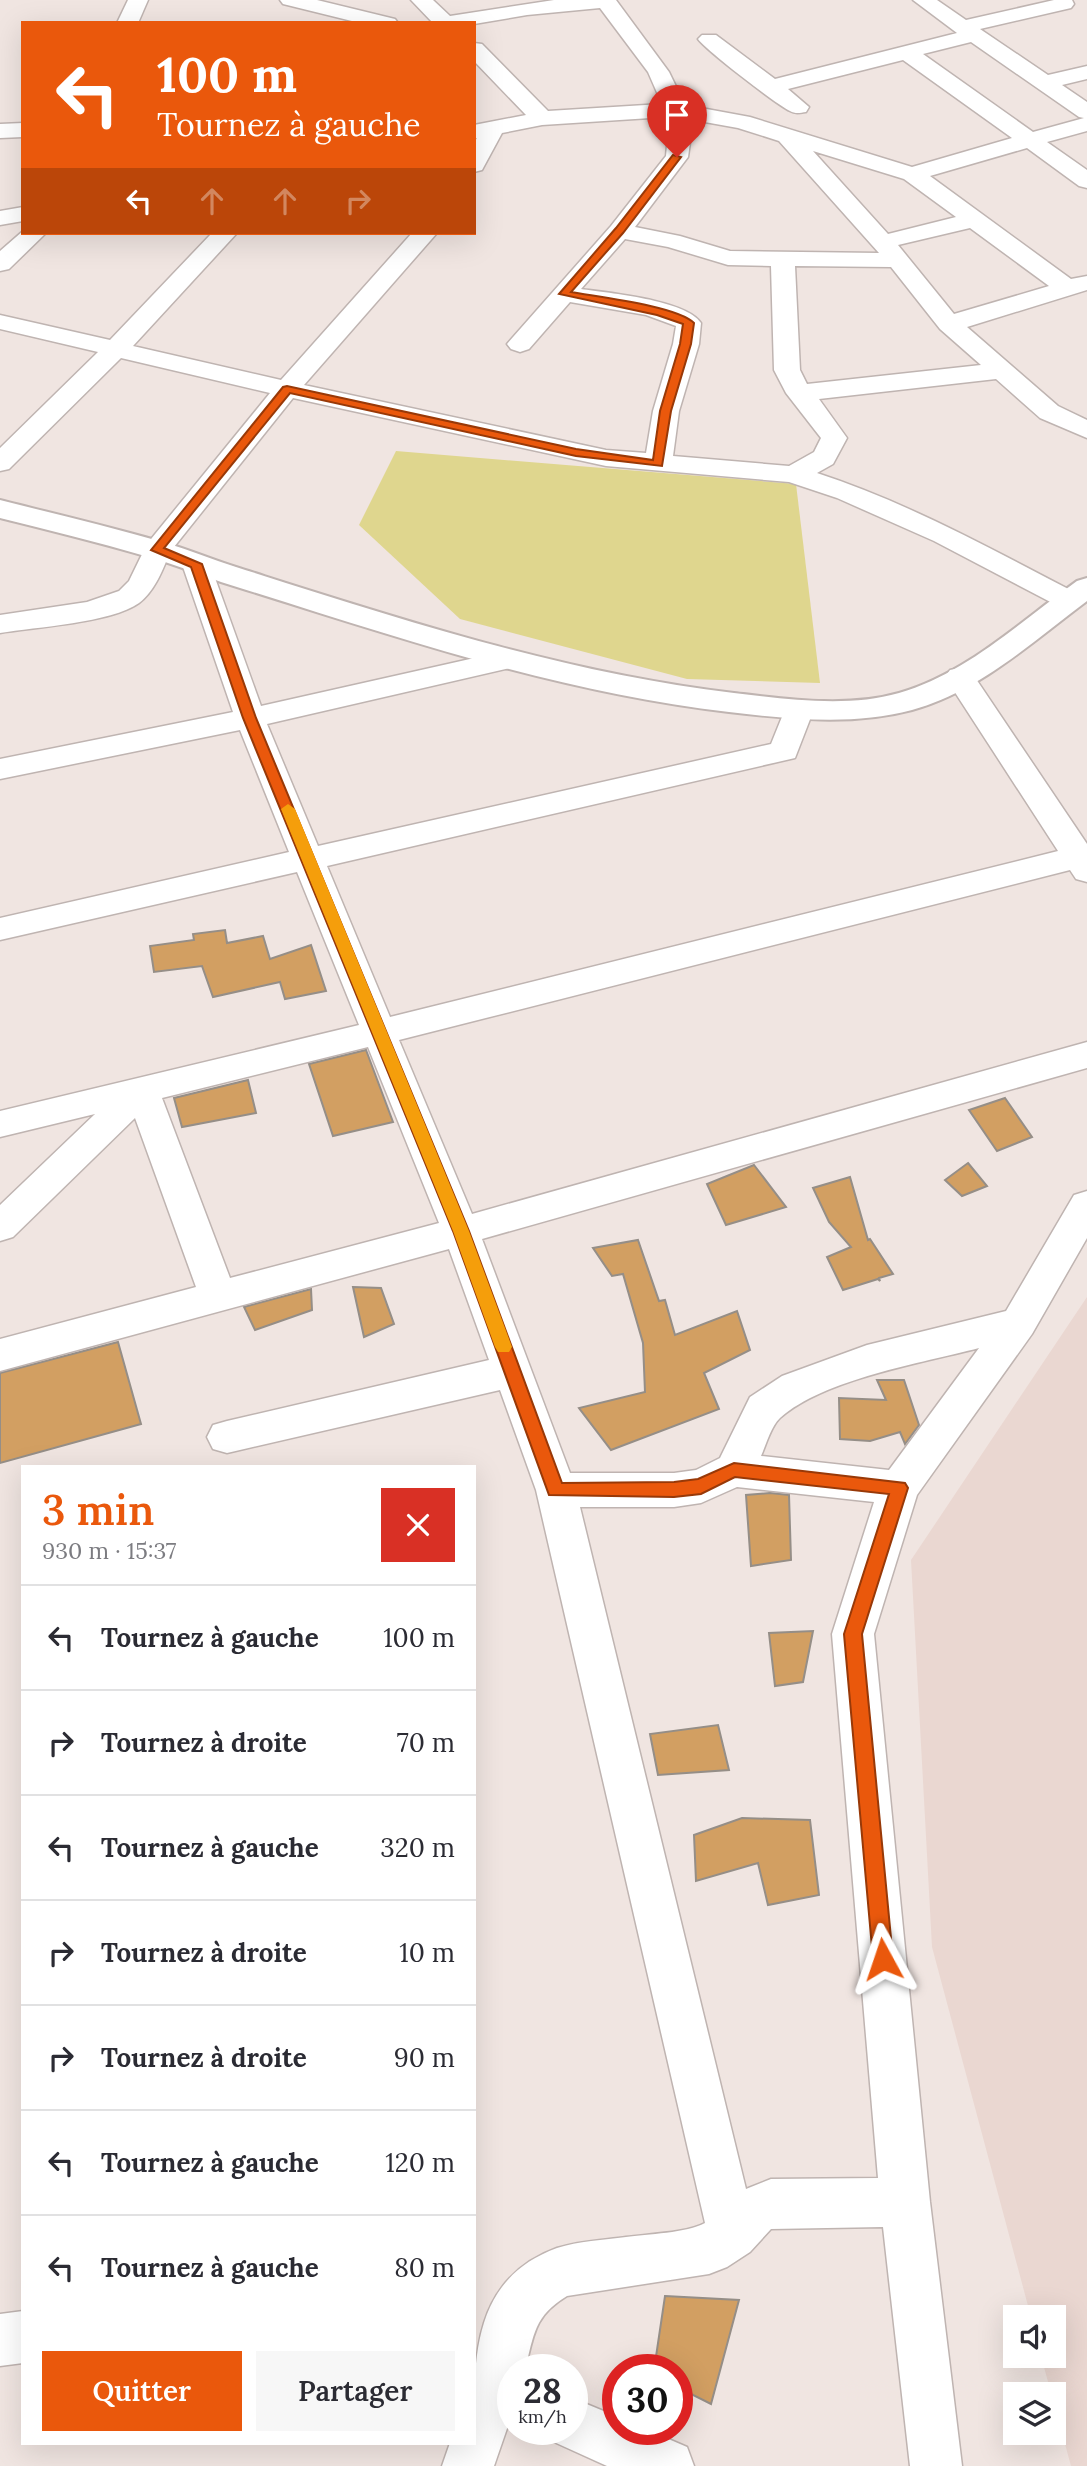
<!DOCTYPE html>
<html lang="fr">
<head>
<meta charset="utf-8">
<style>
	:root { --surface:#fff; --page:#f7f7f7; --text:#2b2b33; --muted:#7c7c81; --line:#e1e1e2; --accent:#ea580c }
	body { margin:0; font-family:Lora,serif; background:var(--page); color:var(--text); height:100vh; display:flex; flex-direction:column; font-size:26px; white-space:nowrap }
	* { box-sizing:border-box; margin:0 }
	p { font-size:23px; color:var(--muted) }
	.icon { flex:none; width:38px; height:38px; fill:none; stroke:currentColor; stroke-width:2; stroke-linecap:round; stroke-linejoin:round }
	.map { position:relative; flex:1; overflow:hidden }
	.panel { position:absolute; left:21px; top:1465px; width:455px; height:980px; display:flex; flex-direction:column; background:var(--surface); border-radius:0px; box-shadow:0 7px 28px #0002 }
	.panel>* { flex:none }
	.guide { position:absolute; left:21px; top:21px; width:455px; height:214px; border-radius:0px; box-shadow:0 7px 28px #0002; background:#ea580c; color:#fff; overflow:hidden }
	.controls { position:absolute; left:1003px; top:2305px; display:grid; gap:14px }
	.controls a { display:grid; place-items:center; width:63px; height:63px; border-radius:0px; background:var(--surface); box-shadow:0 7px 28px #0002; font-size:35px }
	.speed { position:absolute; left:497px; top:2354px; display:flex; gap:14px; font-size:35px; font-weight:700; text-align:center }
	.speed>* { display:grid; place-content:center; width:91px; height:91px; border-radius:50%; background:var(--surface); box-shadow:0 7px 28px #0002; line-height:1 }
	.speed small { font-size:18px; font-weight:400 }
	.speed .limit { border:10px solid #d22; background:#fff; color:#111 }
	.pin { position:absolute; display:grid; place-items:center; width:60px; height:60px; color:#fff; margin:-72px -30px; border-radius:50% 50% 50% 0; rotate:-45deg; box-shadow:0 0 7px #0007 }
	.pin .icon { rotate:45deg }
	.me { position:absolute; width:77px; margin:-38px; rotate:355deg; stroke-linejoin:round; filter:drop-shadow(0 0 5px #0008) }
	.turn { display:flex; align-items:center; gap:24px; height:147px; padding:0 21px; font-size:32px }
	.turn .icon { width:91px; height:91px; stroke-width:2.5 }
	.turn b { display:block; font-size:49px; line-height:60px }
	.lanes { display:flex; align-items:center; height:66px; padding:0 21px; background:#0003; justify-content:center; gap:35px; direction:ltr }
	.lanes .off { opacity:.35 }
	.round { display:grid; place-items:center; flex:none; width:74px; height:74px; border-radius:0px; background:var(--page) }
	.headline { display:flex; align-items:center; justify-content:space-between; height:119px; padding:0 21px }
	h1 { font-size:42px; font-weight:600; line-height:52px; color:var(--accent) }
	.primary-button { display:flex; gap:14px; margin-top:auto; padding:14px 21px }
	.primary-button a { flex:1; height:80px; border-radius:0px; background:var(--accent); color:#fff; font-size:28px; font-weight:600; line-height:80px; text-align:center }
	.primary-button a+a { background:var(--page); color:var(--text) }
	ul { padding:0; list-style:none }
	li { display:flex; align-items:center; gap:21px; height:105px; padding:0 21px; border-top:2px solid var(--line) }
	li div { flex:1 }
	li b { display:block; font-size:26px }
	li em { font-style:normal }
	.map>svg:first-child { display:block }
</style>
</head>
<body>
<div class="map">
<svg width="1087" height="2466" viewBox="0 0 1087 2466">
	<rect width="100%" height="100%" fill="#f0e5e1"/>
	<polygon fill="#ead7d1" points="1087,1297 1087,2466 1071,2466 1041,2356 1054,2356 1054,2317 1031,2317 932,1947 911,1560"/>
	<polygon fill="#dfd68e" points="396,451 796,484 820,683 687,679 460,619 359,525"/>
	<g fill="#d29f62" stroke="#958e87" stroke-width="2">
		<polygon points="225,930 227,943 263,936 270,959 311,945 326,991 285,999 280,982 213,997 202,966 154,972 150,946 194,940 193,934"/>
		<polygon points="366,1050 393,1122 333,1136 309,1064"/>
		<polygon points="248,1080 256,1113 182,1127 174,1098"/>
		<polygon points="1005,1098 1032,1137 997,1151 969,1110"/>
		<polygon points="968,1163 987,1186 962,1196 945,1180"/>
		<polygon points="754,1165 786,1207 726,1225 707,1184"/>
		<polygon points="850,1177 868,1240 870,1239 893,1274 879,1278 880,1281 878,1279 843,1290 827,1257 851,1247 829,1222 813,1188"/>
		<polygon points="638,1240 659,1301 665,1300 675,1335 737,1311 750,1350 704,1373 719,1409 611,1450 579,1408 645,1392 643,1343 623,1274 612,1276 593,1248"/>
		<polygon points="353,1287 381,1288 394,1324 364,1337"/>
		<polygon points="311,1289 312,1310 255,1330 244,1307"/>
		<polygon points="118,1342 141,1424 0,1463 0,1373"/>
		<polygon points="877,1380 904,1380 919,1425 905,1444 900,1432 870,1441 840,1439 839,1398 886,1400"/>
		<polygon points="770,1493 789,1495 791,1560 751,1566 746,1495"/>
		<polygon points="813,1631 803,1682 775,1686 769,1633"/>
		<polygon points="718,1725 729,1770 658,1775 650,1734"/>
		<polygon points="742,1818 810,1820 819,1895 768,1905 758,1863 696,1881 694,1835"/>
		<polygon points="665,2296 739,2300 711,2404 677,2387 677,2370 654,2370"/>
	</g>
	<g fill="none" stroke-linecap="round" stroke-linejoin="round">
		<g stroke="#bfb4b1" stroke-width="3">
			<g id="minor">
				<polygon points="128,0 148,0 138,23 117,23"/>
				<polygon points="280,0 317,0 395,19 398,23 360,23 283,4"/>
				<path d="M411 0H433L450 16 554 0H616L669 72 685 105 750 117 912 167 1012 138 903 60 788 89 809 107 806 112C800 113 795 114 790 111 777 105 706 50 698 39L702 35H716L775 79 957 33 913 0H937L966 20 1054 0H1072L1074 4 1071 8 980 29 1048 75 1087 66V79L1062 85 1087 102V131L1047 142 1087 170V188L1079 186 1027 148 930 176 1071 279 1087 276V290L967 327 1058 406 1087 420V438L1040 418 996 379 819 399 847 438 833 464 817 473C909 503 993 550 1078 594L1082 600 1078 606 1068 609 1058 606 934 541 837 498 789 482 606 466 293 398 170 552C163 569 155 591 139 603 111 623 36 627 0 633V615L87 602 119 591 129 581 147 544 270 393 121 358 9 469 0 471V448L98 352 0 329V315L110 340 212 233H237L133 346 281 380 412 233H437L304 385 606 450 646 453 653 411 673 344 676 326 646 315 570 302 529 349 520 352 511 349 507 344 611 226 666 156 668 135 666 117 542 125 502 133 482 170 474 172V143L477 138 474 139V125L526 115 474 61V43L482 44 548 111 662 104 648 72 600 8 527 15 474 24 433 23ZM971 42 1079 117 1084 118 1033 132 923 54ZM688 119 738 128 779 141 879 253 730 251 680 236 635 227 688 157 691 135ZM813 151 904 179 956 217 888 234ZM970 228 1049 286 954 314 898 245ZM625 239 668 247 728 265 771 266 774 370 786 393 821 438 814 452 789 466 673 456 679 411 699 344 701 323C686 300 609 293 581 289ZM795 266 891 267 940 329 981 365 807 384 800 370Z"/>
				<polygon points="23,123 23,137 0,138 0,124"/>
				<polygon points="23,207 23,221 0,225 0,211"/>
				<polygon points="23,231 23,233 46,233 9,269 0,271 0,251"/>
				<path d="M196 556 206 558 210 564 261 706 510 650 520 653 525 659 520 665 510 668 267 724 318 846 771 744 788 702 799 700 810 702 814 709 795 758 327 866 390 1017 1058 851 945 677 950 670 960 668 970 670 1087 844V882L1076 879 1070 870 399 1040 472 1214 1087 1042V1068L482 1239 570 1473H674L696 1470 720 1458 750 1397 782 1376 867 1345 1006 1311 1074 1195 1087 1191V1238L1032 1334 917 1495 874 1634 930 2202 962 2466H910L883 2227 771 2229 750 2252 727 2267 709 2274 567 2296C534 2316 534 2334 525 2370H513V2411L494 2466H442L450 2443H474C474 2364 469 2280 557 2248 578 2241 604 2240 626 2237 647 2234 687 2233 705 2223L536 1490 500 1390 227 1453 213 1449 207 1437 213 1425 227 1421 489 1360 449 1249 0 1371V1339L196 1287 135 1118 13 1237 0 1241V1205L95 1114 0 1137V1111L359 1025 297 872 0 940V918L289 852 240 730 0 779V759L233 712 182 564 186 558ZM368 1047 439 1223 230 1278 162 1098ZM979 1348 889 1470 761 1456C766 1445 771 1426 780 1418 824 1379 922 1363 979 1348ZM737 1487 874 1502 832 1634 878 2178 771 2179 746 2189 580 1507H674L701 1503Z"/>
				<polygon points="23,2311 23,2363 0,2366 0,2314"/>
				<polygon points="572,2398 618,2417 618,2429 645,2429 687,2447 694,2466 607,2466 554,2442 548,2429 572,2429"/>
			</g>
		</g>
		<g stroke="#bfb4b1" stroke-width="4">
			<path id="tertiary" d="M0 500C55 514 111 527 166 543 190 550 213 560 236 567 400 619 563 673 734 693 787 699 847 708 899 693 966 674 1021 621 1077 581L1087 578V601C1032 642 980 691 912 710 852 726 789 719 729 712 554 692 388 634 221 582 196 573 171 563 145 556 97 542 48 530 0 518Z"/>
		</g>
		<use href="#minor" fill="#fff" fill-rule="evenodd"/>
		<use href="#tertiary" fill="#fff" fill-rule="evenodd"/>
	</g>
	<path fill="#ea580c" stroke="#983908" stroke-width="2" d="M673 155 681 157 623 233 571 292C598 297 677 306 694 323L691 344 671 411 662 466 576 456 290 393 164 548 202 564 256 718 469 1231 562 1483 674 1482 698 1479 734 1463 905 1483 908 1488 862 1634 893 1959 890 1966 883 1968 876 1966 873 1959 844 1634 889 1494 735 1477 701 1494 674 1497 549 1495 453 1231 243 718 191 567 151 550 283 387 287 386 576 449 653 460 660 411 680 344 683 324 657 315 559 294 616 228Z"/>
	<polygon fill="#f59e0b" points="288,804 295,809 469,1231 512,1347 509,1352 498,1352 495,1347 453,1231 281,809"/>
</svg>
<div class="controls">
<a><svg class="icon" aria-label="sound" viewBox="0 0 24 24"><path d="M4 9h4l5-4v14l-5-4H4zM17 9q2 3 0 6"/></svg></a>
<a><svg class="icon" aria-label="layers" viewBox="0 0 24 24"><path d="M12 4l9 5-9 5-9-5zM3 14l9 5 9-5"/></svg></a>
</div>
<div class="speed"><div>28<small>km/h</small></div><div class="limit">30</div></div>
<div class="pin" style="left:677px;top:157px;background:#d93025"><svg class="icon" aria-label="arrive" viewBox="0 0 24 24"><path d="M6 21V4h12l-3 4 3 4H6"/></svg></div>
<svg class="me" style="left:883px;top:1959px" viewBox="-20 -20 40 40"><path d="M0-17L14 15 0 8-14 15z" fill="#ea580c" stroke="#fff" stroke-width="4"/></svg>
<div class="guide">
<div class="turn"><svg class="icon" aria-label="left" viewBox="0 0 24 24"><path d="M17 20v-9H6M10 6l-5 5 5 5"/></svg><div><b>100 m</b>Tournez à gauche</div></div>
<div class="lanes"><svg class="icon" aria-label="left" viewBox="0 0 24 24"><path d="M17 20v-9H6M10 6l-5 5 5 5"/></svg><svg class="icon off" aria-label="ahead" viewBox="0 0 24 24"><path d="M12 20V5M6 11l6-6 6 6"/></svg><svg class="icon off" aria-label="ahead" viewBox="0 0 24 24"><path d="M12 20V5M6 11l6-6 6 6"/></svg><svg class="icon off" aria-label="right" viewBox="0 0 24 24"><path d="M7 20v-9h11M14 6l5 5-5 5"/></svg></div>
</div>
<section class="panel">
<div class="headline"><div><h1>3 min</h1><p>930 m · 15:37</p></div><a class="round" style="background:#d93025;color:#fff"><svg class="icon" aria-label="close" viewBox="0 0 24 24"><path d="M6 6l12 12M18 6L6 18"/></svg></a></div>
<ul>
<li><svg class="icon" aria-label="left" viewBox="0 0 24 24"><path d="M17 20v-9H6M10 6l-5 5 5 5"/></svg><div><b>Tournez à gauche</b></div><em>100 m</em></li>
<li><svg class="icon" aria-label="right" viewBox="0 0 24 24"><path d="M7 20v-9h11M14 6l5 5-5 5"/></svg><div><b>Tournez à droite</b></div><em>70 m</em></li>
<li><svg class="icon" aria-label="left" viewBox="0 0 24 24"><path d="M17 20v-9H6M10 6l-5 5 5 5"/></svg><div><b>Tournez à gauche</b></div><em>320 m</em></li>
<li><svg class="icon" aria-label="right" viewBox="0 0 24 24"><path d="M7 20v-9h11M14 6l5 5-5 5"/></svg><div><b>Tournez à droite</b></div><em>10 m</em></li>
<li><svg class="icon" aria-label="right" viewBox="0 0 24 24"><path d="M7 20v-9h11M14 6l5 5-5 5"/></svg><div><b>Tournez à droite</b></div><em>90 m</em></li>
<li><svg class="icon" aria-label="left" viewBox="0 0 24 24"><path d="M17 20v-9H6M10 6l-5 5 5 5"/></svg><div><b>Tournez à gauche</b></div><em>120 m</em></li>
<li><svg class="icon" aria-label="left" viewBox="0 0 24 24"><path d="M17 20v-9H6M10 6l-5 5 5 5"/></svg><div><b>Tournez à gauche</b></div><em>80 m</em></li>
</ul>
<div class="primary-button"><a>Quitter</a><a>Partager</a></div>
</section>
</div>
</body>
</html>
